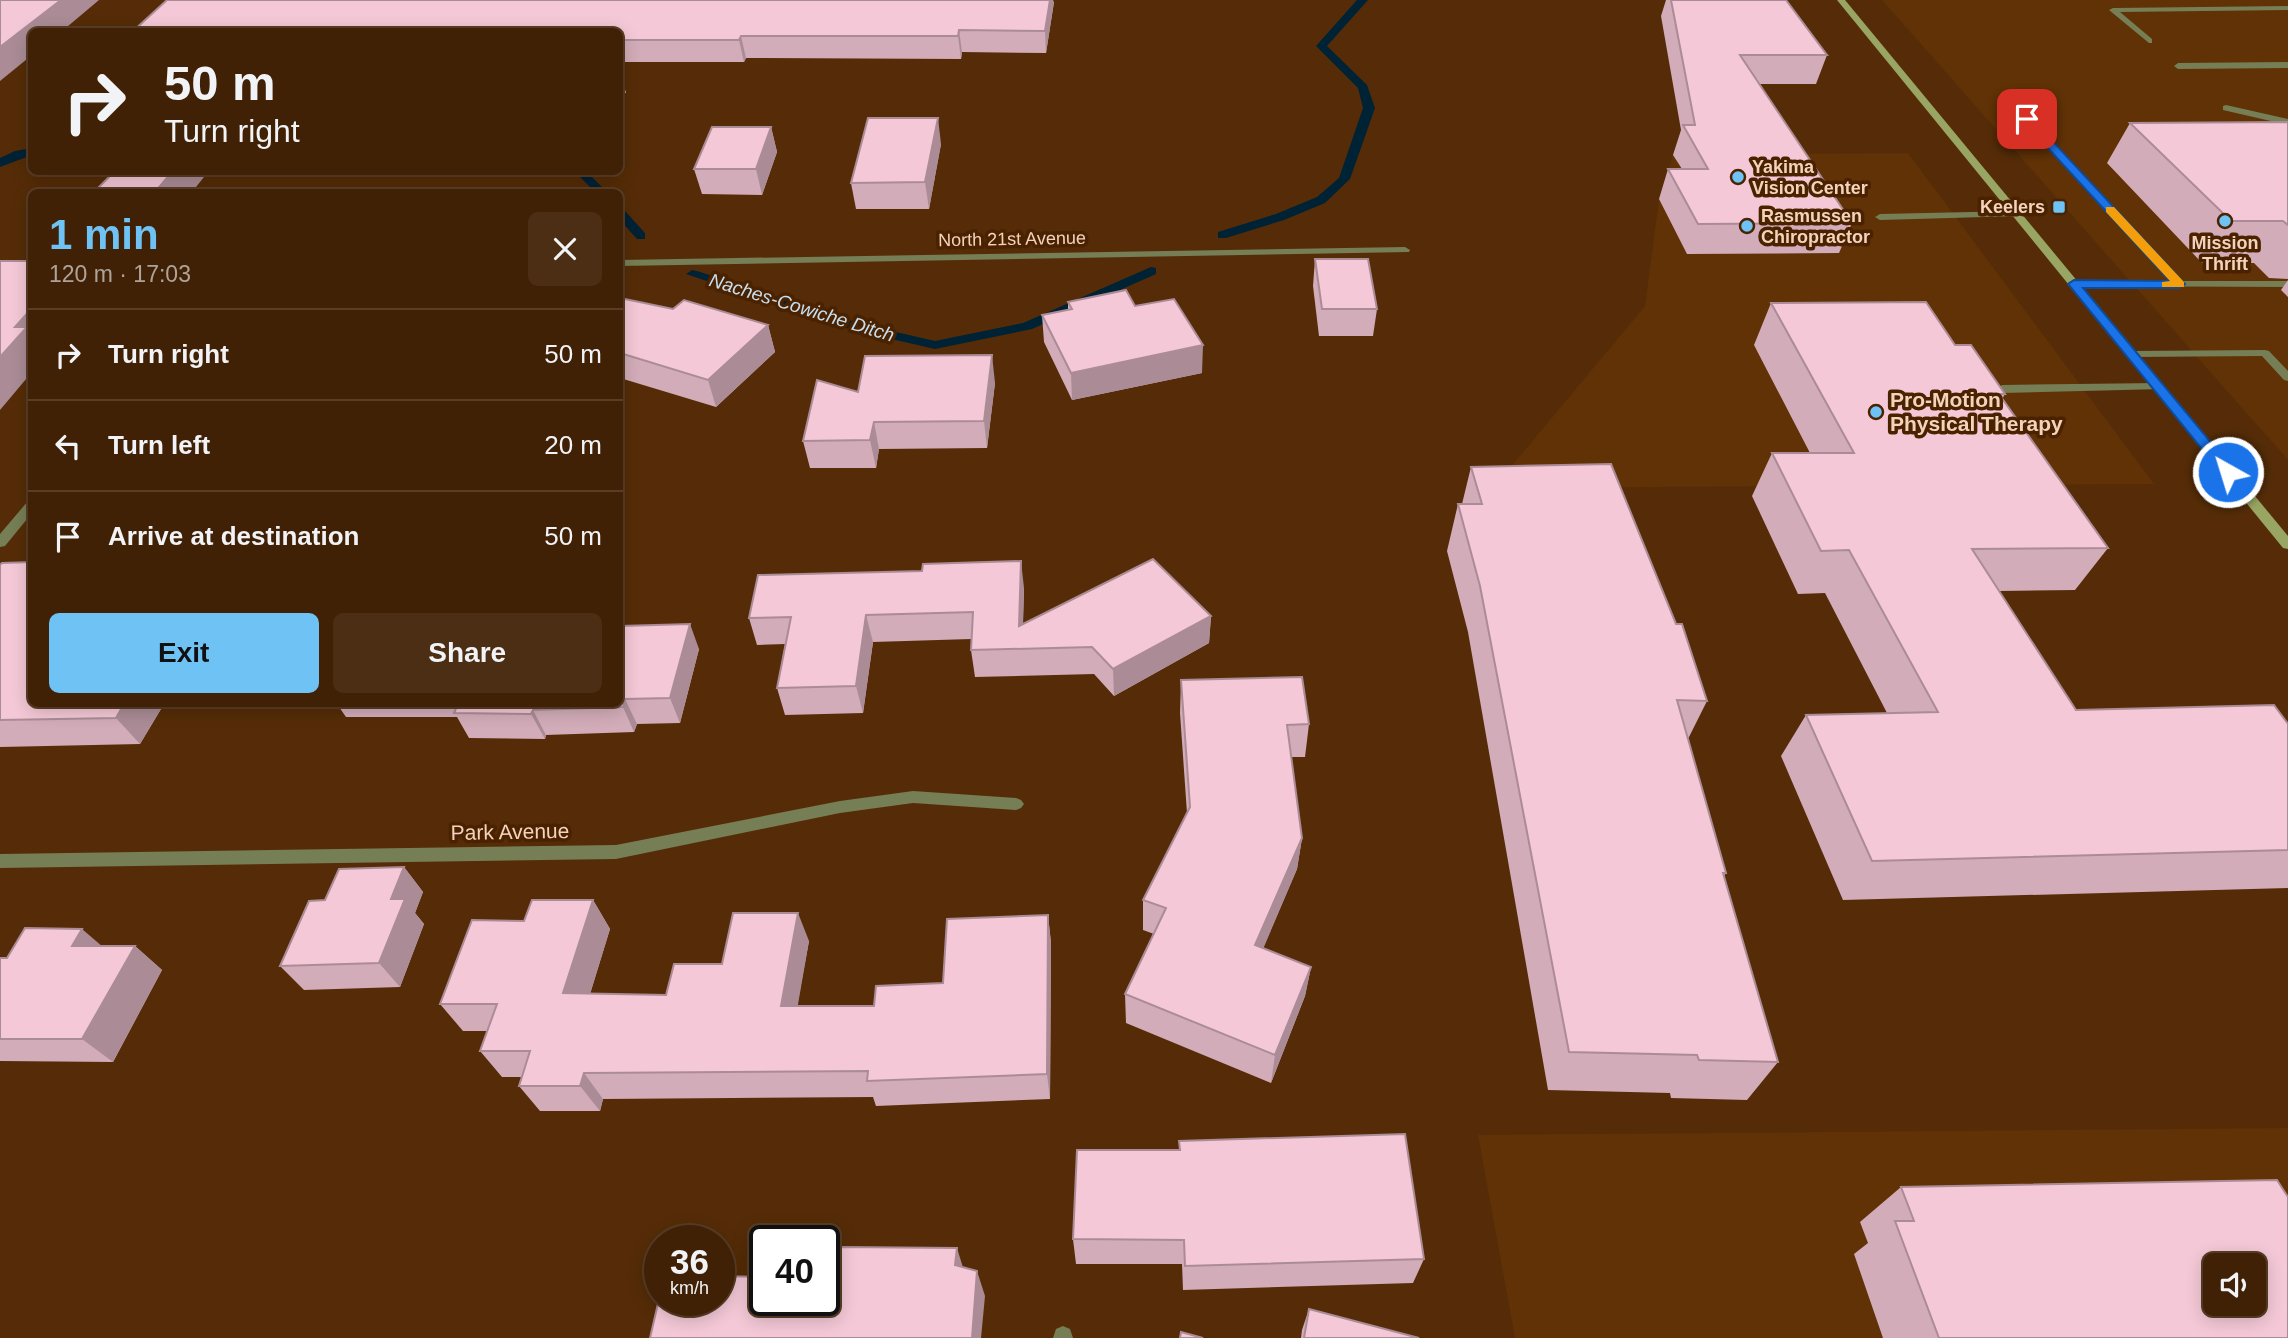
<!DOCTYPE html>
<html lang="en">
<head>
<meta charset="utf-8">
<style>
	:root { --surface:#402105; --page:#4b2e13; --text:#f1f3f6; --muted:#aea39a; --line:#593e27; --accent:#6fc2f4 }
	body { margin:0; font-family:Arial,sans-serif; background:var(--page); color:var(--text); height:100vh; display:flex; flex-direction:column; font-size:26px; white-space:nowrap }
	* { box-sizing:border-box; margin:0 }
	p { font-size:23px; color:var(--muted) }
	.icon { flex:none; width:38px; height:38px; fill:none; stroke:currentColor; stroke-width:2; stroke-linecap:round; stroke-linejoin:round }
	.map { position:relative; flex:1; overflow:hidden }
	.drawer { position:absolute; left:28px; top:189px; width:595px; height:518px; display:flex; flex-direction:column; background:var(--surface); border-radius:10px; box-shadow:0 4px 18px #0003,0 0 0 2px var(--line) }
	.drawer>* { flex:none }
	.top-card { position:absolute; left:28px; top:28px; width:595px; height:147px; border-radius:10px; box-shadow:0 4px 18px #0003,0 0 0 2px var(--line); background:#402105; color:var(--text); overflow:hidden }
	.buttons { position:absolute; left:2203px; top:1253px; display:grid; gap:14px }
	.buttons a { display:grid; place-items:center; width:63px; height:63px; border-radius:10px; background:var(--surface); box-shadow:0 4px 18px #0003,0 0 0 2px var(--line); font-size:35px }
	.speed { position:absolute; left:644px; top:1225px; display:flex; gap:14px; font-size:35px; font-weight:700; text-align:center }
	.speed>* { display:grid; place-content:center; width:91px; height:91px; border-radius:50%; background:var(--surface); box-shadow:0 4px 18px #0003,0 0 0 2px var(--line); line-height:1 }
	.speed small { font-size:18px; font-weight:400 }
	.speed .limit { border:4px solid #111; border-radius:10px; background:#fff; color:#111 }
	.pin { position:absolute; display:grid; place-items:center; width:60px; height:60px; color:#fff; margin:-30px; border-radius:14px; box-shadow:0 4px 10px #0006 }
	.me { position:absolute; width:77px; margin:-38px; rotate:321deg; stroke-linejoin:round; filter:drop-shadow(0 0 5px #0008) }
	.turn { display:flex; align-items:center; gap:24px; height:147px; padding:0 21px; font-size:32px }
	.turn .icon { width:91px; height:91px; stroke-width:2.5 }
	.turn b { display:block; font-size:49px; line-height:60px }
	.round { display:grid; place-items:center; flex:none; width:74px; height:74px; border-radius:10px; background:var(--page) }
	.summary { display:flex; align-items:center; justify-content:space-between; height:119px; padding:0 21px }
	h1 { font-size:42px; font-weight:700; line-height:52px; color:var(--accent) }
	.primary-button { display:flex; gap:14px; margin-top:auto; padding:14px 21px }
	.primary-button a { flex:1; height:80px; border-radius:10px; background:var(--accent); color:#111; font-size:28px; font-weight:700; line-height:80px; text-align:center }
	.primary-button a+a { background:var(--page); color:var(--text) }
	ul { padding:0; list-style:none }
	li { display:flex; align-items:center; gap:21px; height:91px; padding:0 21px; border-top:2px solid var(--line) }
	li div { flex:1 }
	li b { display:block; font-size:26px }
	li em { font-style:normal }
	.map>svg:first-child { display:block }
</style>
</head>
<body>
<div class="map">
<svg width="2288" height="1338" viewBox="0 0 2288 1338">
	<rect width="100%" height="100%" fill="#552c07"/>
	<g fill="#603206" fill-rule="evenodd">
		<polygon points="1882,0 2288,0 2288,460"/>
		<polygon points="1908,153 2154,484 1493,488 1645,306 1659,199 1673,155"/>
		<path d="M2288 1128V1338H1515L1478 1135ZM2216 1265H2254V1304H2216Z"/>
	</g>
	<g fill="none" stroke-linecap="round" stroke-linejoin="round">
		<g fill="#002235" fill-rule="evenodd">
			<polygon points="1357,0 1368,0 1327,46 1367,85 1375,108 1350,179 1325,203 1284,220 1226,238 1218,238 1218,232 1276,214 1317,197 1339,178 1363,108 1358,88 1316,46"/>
			<polygon points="32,148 32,155 0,167 0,158 15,151"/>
			<polygon points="575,172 587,172 607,192 595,192"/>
			<polygon points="620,209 624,210 645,233 645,239 637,239 620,220"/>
			<polygon points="1151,267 1156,268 1156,274 1032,329 935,349 852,330 686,274 692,270 697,271 861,324 935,341 1023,323"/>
		</g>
		<g fill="#767e55" fill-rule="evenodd">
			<polygon points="2288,6 2288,10 2120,12 2152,39 2152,43 2149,43 2109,10 2113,8"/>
			<polygon points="2288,62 2288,68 2178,69 2174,66 2178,63"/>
			<polygon points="2226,105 2288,119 2288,125 2223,110 2223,106"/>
			<polygon points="2024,117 2030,117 2182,281 2288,281 2288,287 2070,286 2069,284 2074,281 2170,281 2024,121"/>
			<polygon points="2017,211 2020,212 2020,216 1880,220 1875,217 1880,214"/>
			<polygon points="2265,350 2269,351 2288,371 2288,381 2284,380 2262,356 2131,357 2125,354 2131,351"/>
			<polygon points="2159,383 2165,387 2163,389 2002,393 1996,389 2002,385"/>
		</g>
		<g fill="#767e55" fill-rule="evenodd">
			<polygon points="1405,247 1410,250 1409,252 620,266 620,260"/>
			<polygon points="32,500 32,513 5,546 0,547 0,534 28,501"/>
			<polygon points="913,791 1016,798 1021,800 1024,804 1021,808 1016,810 913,803 840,813 616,859 0,868 0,854 616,845 840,801"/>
			<polygon points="1063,1326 1070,1329 1073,1338 1053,1338 1056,1329"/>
		</g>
		<polygon fill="#99a562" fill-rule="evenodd" points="1837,0 1845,0 2288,536 2288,549 2283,548"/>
	</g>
	<g fill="#d2acb8">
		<polygon points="1666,0 1786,0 1827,55 1816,84 1759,84 1852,223 1839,253 1687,254 1659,199 1668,169 1682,169 1673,155 1681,130 1661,16"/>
		<polygon points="1054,2 1046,53 962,52 961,59 746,58 744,62 620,62 620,32"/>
		<polygon points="620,70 626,93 620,93"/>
		<polygon points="2288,122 2288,279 2269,278 2254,263 2202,263 2107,163 2130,123"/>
		<polygon points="771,127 777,152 762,195 702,194 694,169"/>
		<polygon points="941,144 929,209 856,209 851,183"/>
		<polygon points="1315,259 1377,309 1373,336 1319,336 1313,286"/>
		<polygon points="2288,280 2288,297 2281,290"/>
		<polygon points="620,298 673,309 768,325 775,352 716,407 620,378"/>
		<polygon points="1068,302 1135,306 1202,373 1072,400 1044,342 1042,315 1068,310"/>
		<polygon points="1771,303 1955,345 2005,394 2002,399 2108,548 2075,590 1999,591 2076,710 2288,724 2288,888 1843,900 1781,756 1806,715 1887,713 1825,593 1798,594 1752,496 1772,453 1810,453 1754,345"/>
		<polygon points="995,383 987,448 879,449 876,468 810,468 803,441 858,392"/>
		<polygon points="1471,467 1707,701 1688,739 1726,873 1724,876 1778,1062 1747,1100 1671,1098 1670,1093 1548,1090 1468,632 1447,551 1458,504 1462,504"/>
		<polygon points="0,565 32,704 164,704 140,744 0,747"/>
		<polygon points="922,571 1024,588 1023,625 1211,616 1209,643 1114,696 1094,674 975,677 971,650 971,639 873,642 863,713 785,715 777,688 785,644 757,645 749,618"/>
		<polygon points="620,626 699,649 680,723 637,724 634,732 546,735 545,739 469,738 457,717 346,717 337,704 620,704"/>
		<polygon points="1181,680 1309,724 1305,757 1291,757 1302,838 1297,869 1263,948 1311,967 1305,996 1271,1083 1126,1023 1125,994 1154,934 1143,930 1143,900 1187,813 1180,713"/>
		<polygon points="404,867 423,892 415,913 424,924 400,987 304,990 280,966 325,900"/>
		<polygon points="593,900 610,929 590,994 666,995 722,964 809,941 797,1006 874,1006 943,983 1048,915 1051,943 1050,1099 876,1106 873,1097 603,1099 600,1111 540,1111 519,1086 522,1077 502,1077 480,1051 487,1031 463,1031 440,1004 524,921"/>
		<polygon points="102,946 135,946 162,970 113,1062 0,1061 0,958"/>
		<polygon points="1179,1141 1424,1259 1413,1283 1183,1290 1182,1264 1076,1264 1073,1239 1179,1150"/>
		<polygon points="1901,1187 2288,1338 1883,1338 1854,1254 1868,1243 1860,1222"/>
		<polygon points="1309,1309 1419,1338 1301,1338 1302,1330"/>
	</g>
	<g fill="#ab8c96">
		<polygon points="61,0 99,0 61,32 32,32 32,55 0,81 0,47"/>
		<polygon points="1050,0 1053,0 1054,2 1046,53 1045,31"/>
		<polygon points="959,30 962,52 961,59 958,36"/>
		<polygon points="741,36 746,58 744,62 739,40"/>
		<polygon points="938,118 941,144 929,209 925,182"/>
		<polygon points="771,127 777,152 762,195 756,169"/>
		<polygon points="172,172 208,172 192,192 155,192"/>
		<polygon points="32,308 32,372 0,410 0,357 15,327"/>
		<polygon points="768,325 775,352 716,407 708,380"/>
		<polygon points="1203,345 1202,373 1072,400 1071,373"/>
		<polygon points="992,355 995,383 987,448 984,421"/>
		<polygon points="874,422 879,449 876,468 870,440"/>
		<polygon points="1021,561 1024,588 1022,649 1019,626"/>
		<polygon points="866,615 873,642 863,713 856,686"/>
		<polygon points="1211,616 1209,643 1114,696 1113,669"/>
		<polygon points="690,624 699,649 680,723 670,698"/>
		<polygon points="625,699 637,724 634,732 623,707"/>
		<polygon points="124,704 164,704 140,744 116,718"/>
		<polygon points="533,710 546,735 545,739 531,714"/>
		<polygon points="1302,838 1297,869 1252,975 1255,945"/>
		<polygon points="404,867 423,892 415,913 424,924 400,987 379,963 391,899"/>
		<polygon points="593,900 610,929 582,1020 563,993"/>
		<polygon points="798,913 809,941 793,1033 781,1006"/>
		<polygon points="1048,915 1051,943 1050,1099 1047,1074"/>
		<polygon points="82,929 110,953 72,946"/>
		<polygon points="135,946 162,970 113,1062 82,1039"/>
		<polygon points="1311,967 1305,996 1271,1083 1275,1055"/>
		<polygon points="584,1073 603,1099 600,1111 580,1086"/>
		<polygon points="957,1248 965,1274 955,1265"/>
		<polygon points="977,1271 985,1296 981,1338 972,1338"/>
	</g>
	<g fill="#f4c8d6" stroke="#ab8c96" stroke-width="2" fill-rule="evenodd">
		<polygon points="0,0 61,0 0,47"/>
		<polygon points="167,0 1050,0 1045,31 959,30 958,36 741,36 739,40 620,40 620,32 132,32"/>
		<polygon points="1671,0 1786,0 1827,55 1740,55 1852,223 1698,224 1668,169 1708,169 1683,125 1695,125"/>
		<polygon points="868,118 938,118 925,182 851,183"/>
		<polygon points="2288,122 2288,225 2283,221 2231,221 2130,123"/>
		<polygon points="712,127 771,127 756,169 694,169"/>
		<polygon points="114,172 172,172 155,192 94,192"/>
		<polygon points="1315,259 1368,259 1377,309 1322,309"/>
		<polygon points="0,261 32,261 32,308 15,327 27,327 0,357"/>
		<polygon points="1126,290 1135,306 1174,299 1203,345 1071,373 1042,315 1072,309 1068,302"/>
		<polygon points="620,298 673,309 684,300 768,325 708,380 620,353"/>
		<polygon points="1926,302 1955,345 1971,345 2005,394 1999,394 2108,548 1972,549 2076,710 2274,705 2288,724 2288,850 1872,861 1806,715 1938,712 1849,550 1821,551 1772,453 1854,453 1771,303"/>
		<polygon points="992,355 984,421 874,422 870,440 803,441 817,380 858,392 865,356"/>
		<polygon points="1611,464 1676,624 1682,624 1707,701 1677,700 1726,873 1723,873 1778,1062 1699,1060 1697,1055 1569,1052 1480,586 1458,504 1482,504 1471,467"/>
		<polygon points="1153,559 1211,616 1113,669 1092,647 971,650 973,612 866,615 856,686 777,688 791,617 749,618 758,575 922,571 923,564 1021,561 1019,626"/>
		<polygon points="32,562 32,704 124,704 116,718 0,720 0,565 2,563"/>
		<polygon points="690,624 670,698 625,699 623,707 533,710 531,714 454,713 458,704 620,704 620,626"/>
		<polygon points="1302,677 1309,724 1287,725 1302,838 1255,945 1311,967 1275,1055 1125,994 1166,908 1143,900 1190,807 1181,680"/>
		<polygon points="404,867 391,899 405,899 379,963 280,966 309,901 325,900 339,869"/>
		<polygon points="532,900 593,900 563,993 666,995 674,964 722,964 733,913 798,913 781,1006 874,1006 876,986 943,983 947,919 1048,915 1047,1074 867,1081 868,1071 584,1073 580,1086 519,1086 530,1051 480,1051 497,1004 440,1004 472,920 524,921"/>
		<polygon points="25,928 82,929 72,946 135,946 82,1039 0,1039 0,958 7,958"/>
		<polygon points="1405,1134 1424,1259 1185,1266 1184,1240 1073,1239 1077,1150 1180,1150 1179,1141"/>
		<path d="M2277 1180 2288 1197V1338H1939L1895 1221H1914L1901 1187ZM2216 1265H2254V1304H2216Z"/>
		<polygon points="840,1247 957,1248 955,1265 977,1271 972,1338 650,1338 660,1295 660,1300 719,1300 719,1276 765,1277 765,1300 824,1300 824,1278 835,1278"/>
		<polygon points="1309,1309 1419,1338 1304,1338"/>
		<polygon points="1181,1332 1203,1338 1180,1338"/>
	</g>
	<polygon fill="#1a73e8" stroke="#114b97" stroke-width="2" points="2023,117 2030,117 2185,284 2179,288 2083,288 2233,469 2233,475 2223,475 2068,284 2074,280 2170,281 2023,121"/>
	<polygon fill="#f59e0b" points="2106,207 2114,207 2184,282 2184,287 2162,287 2162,282 2170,281 2106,212"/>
	<g fill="#6fc2f4" stroke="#4a2200" stroke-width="2.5">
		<circle cx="1738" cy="177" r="7"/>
		<rect x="2052" y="200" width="14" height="14" rx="3.5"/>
		<circle cx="2225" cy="221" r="7"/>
		<circle cx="1747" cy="226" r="7"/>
		<circle cx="1876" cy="412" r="7"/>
	</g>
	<g text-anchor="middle" stroke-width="7" stroke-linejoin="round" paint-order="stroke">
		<g font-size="18" font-weight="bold" fill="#f3d3bc" stroke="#4a2200" text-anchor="start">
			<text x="1752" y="173">Yakima<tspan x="1752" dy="21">Vision Center</tspan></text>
			<text x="2045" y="213" text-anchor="end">Keelers</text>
			<text x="1761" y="222">Rasmussen<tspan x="1761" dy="21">Chiropractor</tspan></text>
			<text x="2225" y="249" text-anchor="middle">Mission<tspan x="2225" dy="21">Thrift</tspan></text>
		</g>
		<g font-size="18" fill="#f3d3bc" stroke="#4a2200">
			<text transform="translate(1012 239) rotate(-1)" y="6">North 21st Avenue</text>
		</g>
		<g font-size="19" font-style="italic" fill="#c7deee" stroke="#4a2200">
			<text transform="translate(802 307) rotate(17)" y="7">Naches-Cowiche Ditch</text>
		</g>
		<g font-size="21" font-weight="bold" fill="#f3d3bc" stroke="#4a2200" text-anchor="start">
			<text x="1890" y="407">Pro-Motion<tspan x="1890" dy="24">Physical Therapy</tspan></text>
		</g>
		<g font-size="21" fill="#f3d3bc" stroke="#4a2200">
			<text transform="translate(510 832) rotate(-1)" y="7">Park Avenue</text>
		</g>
	</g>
</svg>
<div class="buttons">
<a><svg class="icon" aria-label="sound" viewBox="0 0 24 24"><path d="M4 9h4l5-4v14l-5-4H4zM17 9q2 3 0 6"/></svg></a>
</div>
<div class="speed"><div>36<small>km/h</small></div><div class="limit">40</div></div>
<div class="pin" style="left:2027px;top:119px;background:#d93025"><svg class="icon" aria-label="arrive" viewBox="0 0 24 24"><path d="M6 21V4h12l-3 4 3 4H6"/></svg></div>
<svg class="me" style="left:2228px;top:472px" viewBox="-20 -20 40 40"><circle r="17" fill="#1a73e8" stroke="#fff" stroke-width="3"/><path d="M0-11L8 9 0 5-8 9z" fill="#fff"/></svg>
<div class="top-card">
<div class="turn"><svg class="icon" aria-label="right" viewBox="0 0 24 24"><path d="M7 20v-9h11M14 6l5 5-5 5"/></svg><div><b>50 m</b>Turn right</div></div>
</div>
<section class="drawer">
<div class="summary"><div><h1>1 min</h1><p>120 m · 17:03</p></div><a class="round"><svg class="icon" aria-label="close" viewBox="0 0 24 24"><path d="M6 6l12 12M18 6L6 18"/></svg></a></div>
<ul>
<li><svg class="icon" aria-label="right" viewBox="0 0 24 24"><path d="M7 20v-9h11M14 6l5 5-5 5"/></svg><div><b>Turn right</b></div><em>50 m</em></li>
<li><svg class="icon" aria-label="left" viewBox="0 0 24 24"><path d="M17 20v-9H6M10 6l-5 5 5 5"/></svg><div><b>Turn left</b></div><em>20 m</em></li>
<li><svg class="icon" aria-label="arrive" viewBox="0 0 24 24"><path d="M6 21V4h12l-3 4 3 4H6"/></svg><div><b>Arrive at destination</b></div><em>50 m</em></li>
</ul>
<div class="primary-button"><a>Exit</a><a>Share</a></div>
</section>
</div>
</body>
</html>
